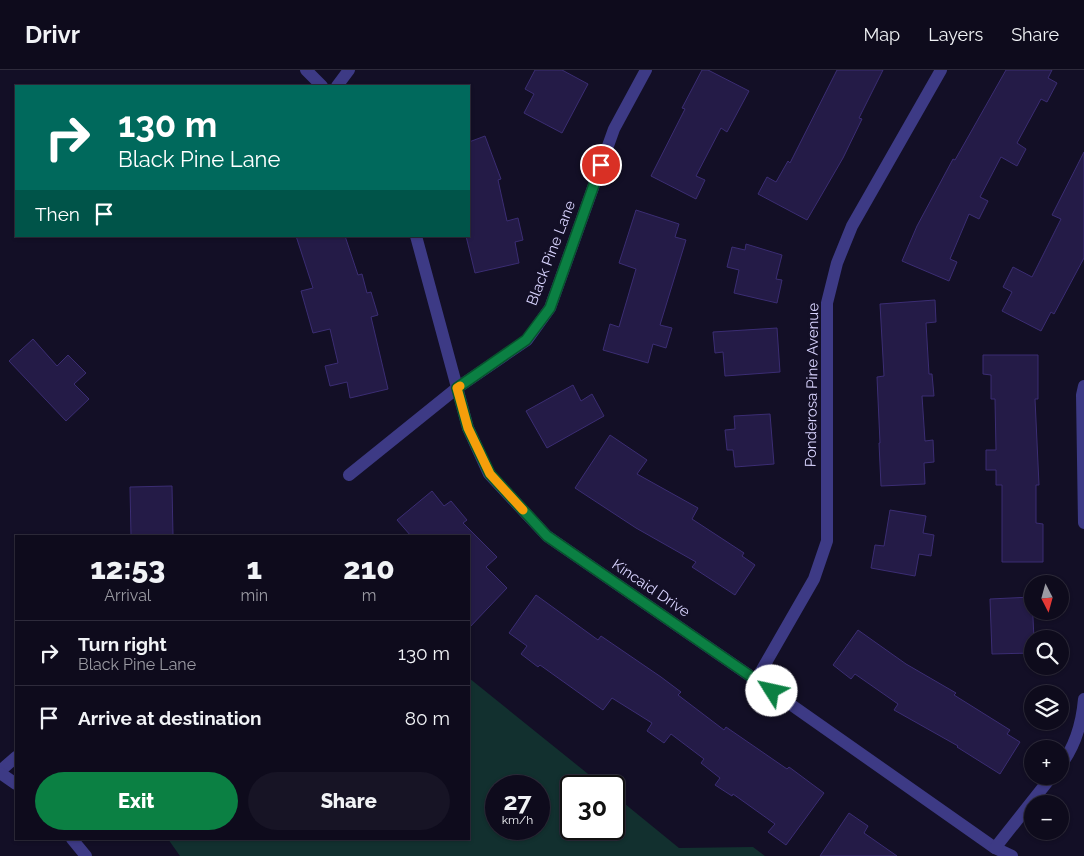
<!DOCTYPE html>
<html lang="en">
<head>
<meta charset="utf-8">
<style>
	:root { --surface:#0e0b1c; --page:#171425; --text:#f1f3f6; --muted:#9b9ba3; --line:#2e2b3b; --accent:#0b8043 }
	body { margin:0; font-family:Raleway,sans-serif; background:var(--page); color:var(--text); height:100vh; display:flex; flex-direction:column; font-size:19px; white-space:nowrap }
	* { box-sizing:border-box; margin:0 }
	p { font-size:16px; color:var(--muted) }
	.icon { flex:none; width:28px; height:28px; fill:none; stroke:currentColor; stroke-width:2; stroke-linecap:round; stroke-linejoin:round }
	.map { position:relative; flex:1; overflow:hidden }
	.panel { position:absolute; left:15px; top:465px; width:455px; height:305px; display:flex; flex-direction:column; background:var(--surface); border-radius:0px; box-shadow:0 1px 4px #0004,0 0 0 1px var(--line) }
	.panel>* { flex:none }
	.banner { position:absolute; left:15px; top:15px; width:455px; height:152px; border-radius:0px; box-shadow:0 1px 4px #0004,0 0 0 1px var(--line); background:#00695c; color:#fff; overflow:hidden }
	.needle { width:32px; rotate:174deg }
	.controls { position:absolute; left:1024px; top:505px; display:grid; gap:10px }
	.controls a { display:grid; place-items:center; width:45px; height:45px; border-radius:50%; background:var(--surface); box-shadow:0 1px 4px #0004,0 0 0 1px var(--line); font-size:25px }
	.speed { position:absolute; left:485px; top:705px; display:flex; gap:10px; font-size:25px; font-weight:700; text-align:center }
	.speed>* { display:grid; place-content:center; width:65px; height:65px; border-radius:50%; background:var(--surface); box-shadow:0 1px 4px #0004,0 0 0 1px var(--line); line-height:1 }
	.speed small { font-size:12px; font-weight:400 }
	.speed .limit { border:2px solid #111; border-radius:8px; background:#fff; color:#111 }
	.pin { position:absolute; display:grid; place-items:center; width:42px; height:42px; color:#fff; margin:-21px; border:2px solid #fff; border-radius:50%; box-shadow:0 1px 5px #0007 }
	.me { position:absolute; width:55px; margin:-28px; rotate:305deg; stroke-linejoin:round; filter:drop-shadow(0 0 4px #0008) }
	.turn { display:flex; align-items:center; gap:18px; height:105px; padding:0 20px; font-size:22px }
	.turn .icon { width:65px; height:65px; stroke-width:2.5 }
	.turn b { display:block; font-size:35px; line-height:42px }
	.then { display:flex; align-items:center; height:48px; padding:0 20px; background:#0003; gap:10px; font-size:19px }
	.eta { display:flex; justify-content:space-evenly; align-items:center; height:85px; text-align:center }
	.eta b { font-size:30px; font-weight:800; line-height:35px }
	.primary-button { display:flex; gap:10px; margin-top:auto; padding:10px 20px }
	.primary-button a { flex:1; height:58px; border-radius:30px; background:var(--accent); color:#fff; font-size:20px; font-weight:800; line-height:58px; text-align:center }
	.primary-button a+a { background:var(--page); color:var(--text) }
	ul { padding:0; list-style:none }
	li { display:flex; align-items:center; gap:15px; height:65px; padding:0 20px; border-top:1px solid var(--line) }
	li div { flex:1 }
	li b { display:block; font-size:19px }
	li em { font-style:normal }
	header { display:flex; align-items:center; gap:30px; box-sizing:border-box; height:70px; padding:0 25px; background:var(--surface); border-bottom:1px solid var(--line) }
	header strong { font-size:24px }
	nav { display:flex; gap:28px; margin-inline-start:auto; font-size:18px }
	.map>svg:first-child { display:block }
</style>
</head>
<body>
<header>
<strong>Drivr</strong>
<nav><a>Map</a><a>Layers</a><a>Share</a></nav>
</header>
<div class="map">
<svg width="1084" height="786" viewBox="0 0 1084 786">
	<rect width="100%" height="100%" fill="#130f26"/>
	<path fill="#12302f" fill-rule="evenodd" d="M469 608 603 716H571V759H614V725L679 778 753 777 765 786H180L168 769H469ZM496 716H539V759H496Z"/>
	<g fill="#241b47" stroke="#3b2d73">
		<polygon points="535,0 562,0 588,14 562,63 524,43 534,24 525,19"/>
		<polygon points="702,0 708,0 749,21 727,62 721,58 696,106 705,110 696,129 651,106 685,39 682,38"/>
		<polygon points="837,0 883,0 859,48 862,49 843,88 807,150 758,124 767,107 776,112 788,91 790,93"/>
		<polygon points="1006,0 1052,0 1048,8 1057,13 1047,32 1041,29 1017,73 1026,79 1017,96 1001,87 980,127 988,131 979,149 969,144 950,189 957,192 949,211 902,191 917,156 953,89 955,90"/>
		<polygon points="485,66 501,109 498,110 507,151 518,148 523,170 515,172 519,193 475,203 466,166 469,166 469,72"/>
		<polygon points="1084,82 1084,188 1054,244 1051,242 1041,261 1002,241 1012,222 1003,217 1013,197 1032,207 1061,149 1052,145"/>
		<polygon points="636,140 679,154 675,167 686,170 660,255 672,258 666,278 653,274 648,293 603,280 610,254 619,257 636,199 619,193"/>
		<polygon points="296,166 345,166 358,205 362,204 367,223 371,222 378,245 371,247 388,319 350,328 347,312 330,316 325,296 338,293 330,259 313,263 301,221 313,218"/>
		<polygon points="746,174 782,185 776,209 782,210 777,233 734,223 739,200 727,197 732,177 745,180"/>
		<polygon points="935,230 936,252 926,253 929,304 932,304 934,326 922,326 925,371 933,370 934,392 924,393 925,414 881,416 879,373 880,373 877,307 884,306 880,234"/>
		<polygon points="777,258 780,302 725,306 723,282 715,283 713,262"/>
		<polygon points="33,269 57,296 68,285 86,303 74,314 89,329 66,351 9,291"/>
		<polygon points="983,285 1038,285 1038,329 1035,329 1039,415 1036,415 1036,453 1043,454 1043,492 1002,492 1002,415 996,415 996,400 986,400 986,380 996,380 995,329 991,329 991,305 983,304"/>
		<polygon points="573,315 581,331 592,324 604,346 547,378 526,341"/>
		<polygon points="770,344 774,394 735,397 733,380 727,380 725,360 735,359 734,346"/>
		<polygon points="610,365 647,390 637,404 698,438 692,449 744,483 742,486 755,495 735,525 692,497 696,492 636,458 575,418"/>
		<polygon points="172,416 173,466 131,466 130,417"/>
		<polygon points="432,421 444,436 451,431 467,450 463,453 497,487 486,497 507,518 469,558 469,466 411,466 397,450"/>
		<polygon points="890,440 926,446 923,463 934,465 931,486 919,484 915,506 871,498 875,475 884,476"/>
		<polygon points="536,525 598,570 601,566 661,607 681,622 678,625 724,660 726,657 787,699 789,697 824,723 786,775 768,762 775,754 733,724 732,726 715,715 720,708 701,693 704,689 671,664 664,673 647,661 652,653 612,628 603,640 540,595 538,597 521,584 527,576 509,563"/>
		<polygon points="1032,527 1034,569 1032,569 1032,583 992,584 990,529"/>
		<polygon points="858,560 906,594 956,623 954,625 1010,660 1007,664 1020,672 1000,704 957,677 958,676 894,640 898,634 855,604 851,609 833,595"/>
		<polygon points="849,743 868,756 864,763 897,786 820,786"/>
	</g>
	<g fill="none" stroke-linecap="round" stroke-linejoin="round">
		<g stroke="#3d3a85" stroke-width="12">
			<polyline points="306,0 322,16"/>
			<polyline points="337,16 349,0"/>
			<polyline points="416,166 468,358 489,404 547,466 756,610 995,778 1012,786"/>
			<polyline points="1084,316 1082,325 1084,453"/>
			<polyline points="349,405 457,318 527,270 550,238 614,59 646,0"/>
			<polyline points="756,610 814,509 827,471 827,233 837,193 852,156 941,0"/>
			<path d="M1060 696C1075 677 1082 652 1084 629"/>
			<polyline points="0,701 16,687"/>
			<polyline points="0,703 16,714"/>
			<polyline points="72,769 86,786"/>
			<polyline points="995,778 1052,706"/>
		</g>
	</g>
	<g fill="none" stroke-linecap="round" stroke-linejoin="round">
		<g stroke="#07532c" stroke-width="12">
			<polyline id="route" points="601,95 550,238 526,270 457,318 468,358 490,404 547,466 772,621"/>
		</g>
		<use href="#route" stroke="#0b8043" stroke-width="9"/>
		<polyline stroke="#f59e0b" stroke-width="9" points="460,316 457,318 468,358 490,404 523,440"/>
	</g>
	<g text-anchor="middle" stroke-width="5" stroke-linejoin="round" paint-order="stroke">
		<g font-size="15" fill="#d9d4ff" stroke="#130f26">
			<text transform="translate(551 183) rotate(-69)" y="5">Black Pine Lane</text>
			<text transform="translate(812 315) rotate(-89)" y="5">Ponderosa Pine Avenue</text>
			<text transform="translate(651 518) rotate(34)" y="5">Kincaid Drive</text>
		</g>
	</g>
</svg>
<div class="controls">
<a><svg class="needle" viewBox="-14 -14 28 28"><path d="M0-13l5 13h-10z" fill="#e53935"/><path d="M0 13l5-13h-10z" fill="#9b9ba3"/></svg></a>
<a><svg class="icon" aria-label="search" viewBox="0 0 24 24"><circle cx="10" cy="10" r="6"/><path d="M15 15l6 6"/></svg></a>
<a><svg class="icon" aria-label="layers" viewBox="0 0 24 24"><path d="M12 4l9 5-9 5-9-5zM3 14l9 5 9-5"/></svg></a>
<a>+</a>
<a>−</a>
</div>
<div class="speed"><div>27<small>km/h</small></div><div class="limit">30</div></div>
<div class="pin" style="left:601px;top:95px;background:#d93025"><svg class="icon" aria-label="arrive" viewBox="0 0 24 24"><path d="M6 21V4h12l-3 4 3 4H6"/></svg></div>
<svg class="me" style="left:772px;top:621px" viewBox="-20 -20 40 40"><circle r="19" fill="#fff"/><path d="M0-13L10 11 0 6-10 11z" fill="#0b8043"/></svg>
<div class="banner">
<div class="turn"><svg class="icon" aria-label="right" viewBox="0 0 24 24"><path d="M7 20v-9h11M14 6l5 5-5 5"/></svg><div><b>130 m</b>Black Pine Lane</div></div>
<div class="then">Then<svg class="icon" aria-label="arrive" viewBox="0 0 24 24"><path d="M6 21V4h12l-3 4 3 4H6"/></svg></div>
</div>
<section class="panel">
<div class="eta">
<div><b>12:53</b><p>Arrival</p></div>
<div><b>1</b><p>min</p></div>
<div><b>210</b><p>m</p></div>
</div>
<ul>
<li><svg class="icon" aria-label="right" viewBox="0 0 24 24"><path d="M7 20v-9h11M14 6l5 5-5 5"/></svg><div><b>Turn right</b><p>Black Pine Lane</p></div><em>130 m</em></li>
<li><svg class="icon" aria-label="arrive" viewBox="0 0 24 24"><path d="M6 21V4h12l-3 4 3 4H6"/></svg><div><b>Arrive at destination</b></div><em>80 m</em></li>
</ul>
<div class="primary-button"><a>Exit</a><a>Share</a></div>
</section>
</div>
</body>
</html>
